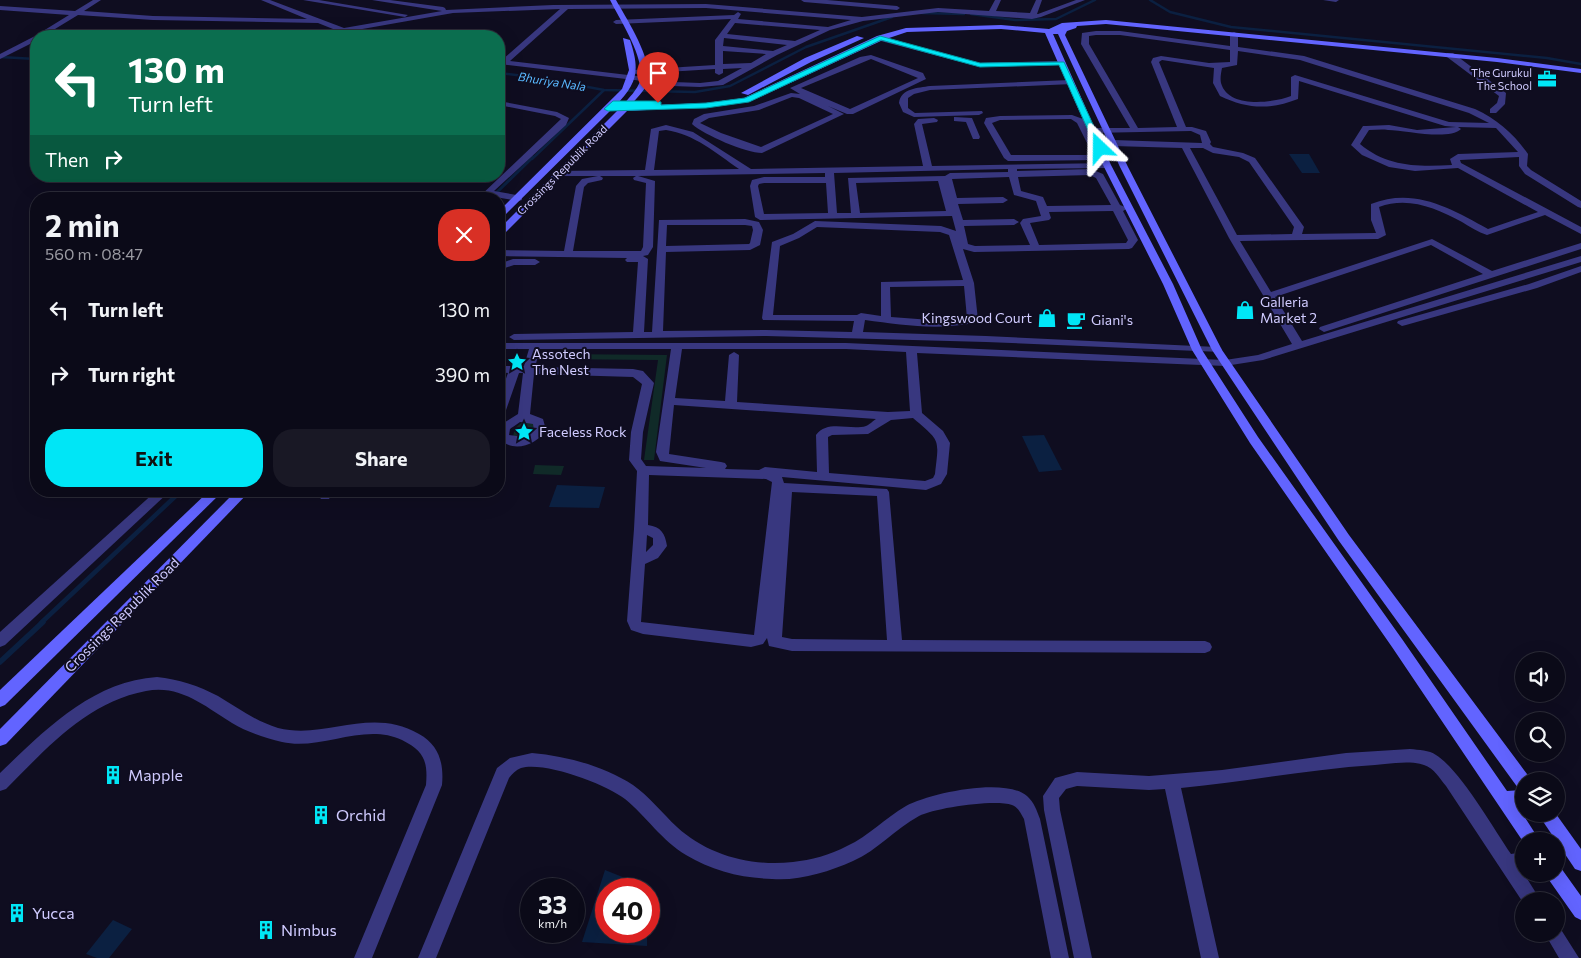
<!DOCTYPE html>
<html lang="en">
<head>
<meta charset="utf-8">
<style>
	:root { --surface:#0b0a18; --page:#191825; --text:#f1f3f6; --muted:#9a9aa2; --line:#2b2b37; --accent:#00e6f6 }
	body { margin:0; font-family:Commissioner,sans-serif; background:var(--page); color:var(--text); height:100vh; display:flex; flex-direction:column; font-size:19px; white-space:nowrap }
	* { box-sizing:border-box; margin:0 }
	p { font-size:16px; color:var(--muted) }
	.icon { flex:none; width:28px; height:28px; fill:none; stroke:currentColor; stroke-width:2; stroke-linecap:round; stroke-linejoin:round }
	.map { position:relative; flex:1; overflow:hidden }
	.details { position:absolute; left:30px; top:192px; width:475px; height:305px; display:flex; flex-direction:column; background:var(--surface); border-radius:20px; box-shadow:0 5px 20px #0002,0 0 0 1px var(--line) }
	.details>* { flex:none }
	.hud { position:absolute; left:30px; top:30px; width:475px; height:152px; border-radius:20px; box-shadow:0 5px 20px #0002,0 0 0 1px var(--line); background:#0b6e4f; color:#fff; overflow:hidden }
	.controls { position:absolute; left:1515px; top:652px; display:grid; gap:10px }
	.controls a { display:grid; place-items:center; width:50px; height:50px; border-radius:50%; background:var(--surface); box-shadow:0 5px 20px #0002,0 0 0 1px var(--line); font-size:25px }
	.speed { position:absolute; left:520px; top:878px; display:flex; gap:10px; font-size:25px; font-weight:700; text-align:center }
	.speed>* { display:grid; place-content:center; width:65px; height:65px; border-radius:50%; background:var(--surface); box-shadow:0 5px 20px #0002,0 0 0 1px var(--line); line-height:1 }
	.speed small { font-size:12px; font-weight:400 }
	.speed .limit { border:8px solid #d22; background:#fff; color:#111 }
	.pin { position:absolute; display:grid; place-items:center; width:42px; height:42px; color:#fff; margin:-51px -21px; border-radius:50% 50% 50% 0; rotate:-45deg; box-shadow:0 0 5px #0007 }
	.pin .icon { rotate:45deg }
	.me { position:absolute; width:55px; margin:-28px; rotate:337deg; stroke-linejoin:round; filter:drop-shadow(0 0 4px #0008) }
	.turn { display:flex; align-items:center; gap:18px; height:105px; padding:0 15px; font-size:22px }
	.turn .icon { width:65px; height:65px; stroke-width:2.5 }
	.turn b { display:block; font-size:35px; line-height:42px }
	.then { display:flex; align-items:center; height:48px; padding:0 15px; background:#0003; gap:10px; font-size:19px }
	.round { display:grid; place-items:center; flex:none; width:52px; height:52px; border-radius:20px; background:var(--page) }
	.headline { display:flex; align-items:center; justify-content:space-between; height:85px; padding:0 15px }
	h1 { font-size:30px; font-weight:700; line-height:38px }
	.action { display:flex; gap:10px; margin-top:auto; padding:10px 15px }
	.action a { flex:1; height:58px; border-radius:20px; background:var(--accent); color:#111; font-size:20px; font-weight:700; line-height:58px; text-align:center }
	.action a+a { background:var(--page); color:var(--text) }
	ul { padding:0; list-style:none }
	li { display:flex; align-items:center; gap:15px; height:65px; padding:0 15px }
	li div { flex:1 }
	li b { display:block; font-size:19px }
	li em { font-style:normal }
	.map>svg:first-child { display:block }
</style>
</head>
<body>
<div class="map">
<svg width="1581" height="958" viewBox="0 0 1581 958">
	<rect width="100%" height="100%" fill="#0f0d20"/>
	<g fill="#102a28">
		<polygon points="555,354 667,355 654,460 644,460 658,360 547,359"/>
		<path d="M530 420 536 423C534 440 527 437 513 439 514 426 518 424 530 420Z"/>
		<polygon points="535,465 564,466 561,475 533,474"/>
	</g>
	<g fill="#0b2041">
		<polygon points="1289,154 1309,154 1320,173 1302,173"/>
		<polygon points="1044,435 1062,470 1039,472 1022,436"/>
		<polygon points="557,485 605,487 599,508 549,507"/>
		<polygon points="605,870 625,878 634,889 606,889 606,931 647,931 647,946 582,942"/>
		<polygon points="113,920 132,929 109,958 97,958 86,954"/>
	</g>
	<g fill="none" stroke-linecap="round" stroke-linejoin="round">
		<g stroke="#0b2041" stroke-width="2.5">
			<polyline points="1150,0 1170,12 1231,27 1547,58 1581,64"/>
			<polyline points="921,13 964,14"/>
			<polyline points="971,14 1015,20 1056,19 1095,0"/>
			<polyline points="238,36 276,32 314,36"/>
			<polyline points="0,57 36,59"/>
			<polyline points="499,73 540,78 604,90 695,92 730,86 806,47 892,17"/>
			<polyline points="532,159 604,90"/>
		</g>
		<polyline stroke="#0b2041" stroke-width="3" points="490,199 533,157"/>
		<polyline stroke="#0b2041" stroke-width="4.5" points="41,623 181,491"/>
		<polyline stroke="#0b2041" stroke-width="5.5" points="0,662 43,622"/>
		<g fill="#38377f" fill-rule="evenodd">
			<path d="M93 0H101L84 11 153 16 307 19 261 0H270L344 28 442 11 372 0H390L443 7 445 8 446 10 553 5 706 4 862 17 938 8 989 11 995 0H1001L996 11 1030 13 1036 0H1042L1037 14H1038L1076 0H1085L1041 17 1032 19 938 12 863 21 830 30 777 55 723 85 700 87 644 85 640 83 643 81 499 64V60H502L560 9 453 13 351 31V34C343 34 335 37 327 36L338 31 318 23 153 20 78 15 55 29 100 31H103V35L49 33 44 36H36V41L0 59V54L35 36 69 15 0 10V6L75 11ZM706 8 851 20 828 27 738 19 741 14 738 12 734 15 616 20 613 22 616 24 731 19 715 40V65L634 70 630 72 634 74 715 69V73L719 75 723 73V69L742 68 718 81 700 83 647 81 649 79 645 77 510 61 568 9ZM735 23 820 30 795 41 727 34ZM724 38 787 45 773 51 723 46ZM723 51 766 54 751 63 723 64Z"/>
			<polygon points="303,0 319,0 408,15 405,17"/>
			<polygon points="801,0 827,0 897,6 900,8 897,10 804,2"/>
			<polygon points="1323,0 1339,0 1336,2"/>
			<path d="M1096 31H1120L1230 46V34L1234 32 1238 34V47L1304 56 1475 109C1497 119 1514 134 1528 154L1527 166 1531 170 1581 201V208L1578 207 1525 174 1519 166V157L1460 160 1461 163 1581 227V234L1545 215 1487 235C1478 232 1470 227 1462 222 1436 208 1408 196 1379 207L1386 235 1378 239 1240 241 1271 292 1432 239 1492 271 1581 243V249L1324 332 1319 329 1320 327 1483 274 1431 245 1275 297 1302 341 1581 256V262L1263 360 1225 366 917 353 922 413 943 431 950 443 947 474 941 484 926 490 782 477 784 483 887 489 889 492 902 640 1205 641 1210 643 1212 647 1210 651 1205 653 792 651 769 646 767 638 763 644 751 647 643 634 631 630 627 621 634 529 637 471 629 460 631 432 642 384 633 377 534 374 530 414 543 419 546 430C537 445 512 454 499 438V426L518 414 523 373H519L505 413 499 417V398L508 373 499 372V366H524L529 349H499V343H846L1225 360 1258 355 1292 344 1229 238 1182 148 1113 146 1109 143 1113 140 1202 143 1200 135 1191 131 1091 133 1103 158 1102 160 1008 161 1004 158 984 123 986 118 1000 116 1072 115 1083 119 1088 128H1130L1081 44 1082 33ZM1096 35H1120L1230 50V62L1209 63 1161 56 1153 58 1151 62 1177 127 1138 128 1089 44V36ZM1238 51 1300 60 1469 113 1489 123 1449 122 1295 75 1291 77V96C1273 103 1228 109 1221 83 1220 79 1221 73 1222 68L1237 65ZM1162 60 1214 68 1213 83 1220 96C1247 109 1270 110 1298 99L1299 81 1445 126 1456 127 1417 130 1389 125 1366 126H1363L1351 145 1362 155 1389 167 1415 171 1458 168 1538 212 1488 229C1450 208 1414 187 1371 204V220L1376 233 1302 234 1304 227 1255 158 1243 153 1213 147 1210 144 1211 142 1206 131 1192 127H1186L1159 62ZM1071 119 1077 123 1093 155H1011L992 123 1000 120ZM1458 127 1496 128 1518 152 1458 154 1450 159 1452 165C1419 167 1387 167 1360 144L1369 130C1375 130 1382 129 1388 130 1405 130 1448 141 1461 129ZM1190 148H1203L1213 153 1239 157 1249 162 1294 227 1292 234 1237 235ZM540 349H671L656 452 660 461 706 468 646 466 641 459 643 432 654 383 643 371 633 369 535 367ZM682 349H846L906 352 910 411 888 412 737 402 739 355 734 352 729 355 725 401 675 398ZM674 405 876 419C873 421 869 425 866 426 850 431 828 419 816 435L817 472 765 467 759 470 725 469 727 466 725 463 721 462 669 454ZM913 418C941 442 939 438 935 474L933 478 925 481 829 473 828 437 832 435 868 434 891 420ZM520 422 533 424 534 430 524 437 509 435 510 429ZM649 475 766 479 772 482 754 635 641 622 645 564 658 558 667 546C665 533 661 527 648 525ZM792 492 877 496 887 640 792 639 782 637ZM647 535 653 538V545L646 552Z"/>
			<polygon points="877,36 980,63 1062,61 1066,63 1062,65 980,67 877,40"/>
			<polygon points="1447,53 1453,53 1506,93 1505,104 1496,113 1490,113 1490,109 1497,103 1499,96 1447,57"/>
			<path d="M871 55 923 73 926 79 853 114H847L828 106 844 114 762 153C746 153 704 135 692 124L694 119 704 114 754 106 791 93 800 94 790 88 860 57ZM871 59 918 78 850 109 801 88ZM792 97 799 98 833 114 761 147 721 133 700 123 709 118 759 110Z"/>
			<path d="M1070 80H1073V84L930 90 914 94 908 98V108L915 113 982 111 983 113 979 115 914 117 903 112 899 103C901 88 918 88 930 86Z"/>
			<polygon points="499,101 557,112 569,118 566,125 494,191 522,196 522,200 519,201 489,196 487,199 477,199 561,119 555,116 499,105"/>
			<polygon points="954,117 972,118 980,137 979,139 973,139 966,122 954,121"/>
			<path d="M934 118 938 120 937 122 922 124 932 166 1110 163V167L1107 168 1017 169V171L1091 169 1103 174 1120 205 1128 208 1123 211 1138 240 1132 248 1129 249 974 252 963 249 974 283 978 320 977 322C940 331 902 325 865 320L863 332 986 336 1217 347 1221 348 1222 350 1221 352 986 342 766 336 514 340 509 337 514 334 633 332 638 262H627L625 260 627 258 499 256V250L564 251 576 186 582 179 598 176H559L556 175V171L645 170 651 129 666 125 693 132 751 169 923 166 914 124 918 119ZM666 130C694 134 716 153 739 169L654 170 659 131ZM1008 169V172L950 173 945 176 848 178 851 213H837L834 173ZM825 173V177H764L752 180 750 186 755 217 760 220 952 216 956 231 941 226 815 221 793 234 772 242 762 318 763 320 854 321 852 332 766 330 663 331 666 252 750 250 760 245 763 230 759 222 745 219 659 220 652 332H644L648 259 643 256 648 255 653 247 655 181 638 176ZM1090 175 1096 178 1111 205 1047 206 1043 197 1021 191 1018 177ZM600 176H636L633 178 634 180 646 183 643 247 641 251H573L584 187 588 183 602 180 603 178ZM1009 177 1014 195 1036 201 1041 216 1023 219 1020 223 1030 245 975 246 968 244 964 226 1014 225 1019 222 1014 219 963 220 958 204 1003 203 1008 200 1003 197 957 198 952 179ZM938 181 946 211 860 213 856 183ZM764 183H826L828 213 764 214 758 186 759 184ZM1113 211 1128 240 1126 243 1039 245 1030 223 1049 220 1051 218 1049 212ZM667 225H745L752 226 753 230 750 243 749 244 666 246ZM817 227 940 232 949 235 963 280 881 282V316L861 313 857 315H773L780 246 799 238ZM964 286 967 318 931 320 891 317 890 287Z"/>
			<polygon points="513,259 535,259 540,262 535,265 514,265 499,270 499,264"/>
			<polygon points="1581,266 1581,272 1537,288 1406,325 1402,326 1397,323 1398,321 1529,284"/>
			<polygon points="156,491 170,491 5,645 0,647 0,632"/>
			<polygon points="321,491 333,491 329,499 321,499 319,496"/>
			<path d="M157 677C178 679 199 686 218 696 238 708 255 721 278 728 326 740 370 706 419 734 439 745 444 763 442 785L372 958H354L426 785C428 761 424 751 402 740 364 722 321 751 282 742 265 738 247 732 232 723 206 707 180 684 146 691 87 702 46 749 6 789L0 791V773C44 731 92 681 157 677Z"/>
			<path d="M1410 749C1419 750 1429 750 1436 755 1461 771 1493 828 1511 854L1524 852V868L1521 869 1541 901H1524V904L1446 786C1440 779 1434 768 1424 765 1409 760 1390 764 1375 765 1310 769 1246 782 1181 788L1219 958H1201L1165 789 1149 790 1077 786 1066 789 1059 798 1060 810 1092 958H1074L1044 810 1043 796 1055 778 1077 772 1149 776 1222 770 1346 753Z"/>
			<path d="M532 753C566 756 604 766 633 785 649 796 662 813 677 827 707 855 752 867 793 862 811 860 830 855 847 846 869 836 885 818 906 806 930 793 1005 777 1027 796 1034 802 1037 811 1040 819L1069 958H1051L1024 819C1021 814 1018 807 1012 805 994 799 935 808 919 816 895 829 878 850 853 861 828 872 800 881 772 879 742 878 712 871 686 855 662 841 646 816 625 799 606 784 544 761 521 768 516 770 512 774 509 778L436 958H418L497 768 510 758Z"/>
			<polygon points="1556,926 1560,928 1579,958 1559,958 1545,934 1556,934"/>
		</g>
		<g fill="#6264ff" fill-rule="evenodd">
			<path d="M610 0H616C626 18 656 64 647 84 644 91 636 99 630 106L706 103 744 98 877 36 906 28 1001 25 1049 29 1062 23 1106 20 1497 58 1581 69V73L1497 62 1106 24 1077 26 1076 28 1067 31 1065 35 1128 167 1222 350 1349 535 1530 778 1531 781H1524V805H1517L1540 841H1524V843L1392 647 1250 443 1192 350 1163 284 1103 165 1045 33 1001 29 907 32 883 40 749 102 706 107 627 111 502 236 499 237V229L617 111H610L502 218 499 219V211L622 89 629 70 623 38 630 40C640 70 638 83 615 106H622C628 99 638 89 640 81 646 59 620 20 610 0ZM1053 34H1058L1120 167 1212 350 1339 541 1518 788 1522 790 1507 791 1402 639 1258 437 1202 350 1173 284 1111 165Z"/>
			<polygon points="857,36 864,38 811,62 748,95 741,93 805,58"/>
			<polygon points="209,491 223,491 5,705 0,707 0,690"/>
			<polygon points="236,491 250,491 6,744 0,746 0,729"/>
			<polygon points="1538,814 1556,814 1581,849 1581,871 1575,869"/>
			<polygon points="1556,866 1561,868 1581,896 1581,920 1575,917 1549,880 1546,874 1556,874"/>
		</g>
	</g>
	<polygon fill="#00e6f6" stroke="#0096a0" points="880,36 980,63 1064,62 1104,148 1100,150 1096,148 1059,65 980,67 881,40 749,102 706,108 608,111 604,109 613,101 658,101 661,102 661,105 706,103 745,98"/>
	<defs>
		<g id="office-bare" transform="scale(1.5)"><path d="M-6-3h4V-5.5h4V-3h4V5H-6ZM-1-4.5V-3h2v-1.5ZM-6 0V1H6V0Z" fill="#00e6f6" stroke="#0f0d20" stroke-width="2.5" paint-order="stroke"/></g>
		<g id="shop-bare" transform="scale(1.5)"><path d="M-5-2.5h2.3a2.7 3.5 0 0 1 5.4 0H5L5.5 6h-11ZM-1.5-2.5h3a1.5 2.3 0 0 0-3 0Z" fill="#00e6f6" stroke="#0f0d20" stroke-width="2.5" paint-order="stroke"/></g>
		<g id="cafe-bare" transform="scale(1.5)"><path d="M-5.5-4.5H6V0H3Q3 3.5 0 3.5H-2.5Q-5.5 3.5-5.5 0ZM3-3.2v2h1.7v-2ZM-6 4.5H4V6H-6Z" fill="#00e6f6" stroke="#0f0d20" stroke-width="2.5" paint-order="stroke"/></g>
		<g id="sight-bare" transform="scale(1.5)"><path d="M0-6L1.8-2.2L6-1.7L2.9 1.2L3.7 5.4L0 3.3L-3.7 5.4L-2.9 1.2L-6-1.7L-1.8-2.2Z" fill="#00e6f6" stroke="#0f0d20" stroke-width="2.5" paint-order="stroke"/></g>
		<g id="building-bare" transform="scale(1.5)"><path d="M-4-6H4V6H1V3H-1V6H-4ZM-2.5-4.3h1.7v1.8h-1.7ZM.8-4.3h1.7v1.8H.8ZM-2.5-1h1.7V.8h-1.7ZM.8-1h1.7V.8H.8Z" fill="#00e6f6" stroke="#0f0d20" stroke-width="2.5" paint-order="stroke"/></g>
	</defs>
	<g fill-rule="evenodd">
		<use href="#office-bare" x="1547" y="79"/>
		<use href="#shop-bare" x="1245" y="310"/>
		<use href="#shop-bare" x="1047" y="318"/>
		<use href="#cafe-bare" x="1076" y="320"/>
		<use href="#sight-bare" x="517" y="362"/>
		<use href="#sight-bare" x="524" y="432"/>
		<use href="#building-bare" x="113" y="775"/>
		<use href="#building-bare" x="321" y="815"/>
		<use href="#building-bare" x="17" y="913"/>
		<use href="#building-bare" x="266" y="930"/>
	</g>
	<g text-anchor="middle" stroke-width="4" stroke-linejoin="round" paint-order="stroke">
		<g font-size="11" fill="#d0cbff" stroke="#0f0d20" text-anchor="end">
			<text x="1532" y="77">The Gurukul<tspan x="1532" dy="13">The School</tspan></text>
		</g>
		<g font-size="11" fill="#d0cbff" stroke="#0f0d20">
			<text transform="translate(562 170) rotate(-45)" y="4">Crossings Republik Road</text>
		</g>
		<g font-size="12" font-style="italic" fill="#59b8ff" stroke="#0f0d20">
			<text transform="translate(552 82) rotate(9)" y="4">Bhuriya Nala</text>
		</g>
		<g font-size="14" fill="#d0cbff" stroke="#0f0d20" text-anchor="start">
			<text x="1260" y="307">Galleria<tspan x="1260" dy="16">Market 2</tspan></text>
			<text x="1032" y="323" text-anchor="end">Kingswood Court</text>
			<text x="1091" y="325">Giani's</text>
			<text x="532" y="359">Assotech<tspan x="532" dy="16">The Nest</tspan></text>
			<text x="539" y="437">Faceless Rock</text>
		</g>
		<g font-size="14" fill="#d0cbff" stroke="#0f0d20">
			<text transform="translate(122 615) rotate(-45)" y="5">Crossings Republik Road</text>
		</g>
		<g font-size="16" fill="#d0cbff" stroke="#0f0d20" text-anchor="start">
			<text x="128" y="781">Mapple</text>
			<text x="336" y="821">Orchid</text>
			<text x="32" y="919">Yucca</text>
			<text x="281" y="936">Nimbus</text>
		</g>
	</g>
</svg>
<div class="controls">
<a><svg class="icon" aria-label="sound" viewBox="0 0 24 24"><path d="M4 9h4l5-4v14l-5-4H4zM17 9q2 3 0 6"/></svg></a>
<a><svg class="icon" aria-label="search" viewBox="0 0 24 24"><circle cx="10" cy="10" r="6"/><path d="M15 15l6 6"/></svg></a>
<a><svg class="icon" aria-label="layers" viewBox="0 0 24 24"><path d="M12 4l9 5-9 5-9-5zM3 14l9 5 9-5"/></svg></a>
<a>+</a>
<a>−</a>
</div>
<div class="speed"><div>33<small>km/h</small></div><div class="limit">40</div></div>
<div class="pin" style="left:658px;top:103px;background:#d93025"><svg class="icon" aria-label="arrive" viewBox="0 0 24 24"><path d="M6 21V4h12l-3 4 3 4H6"/></svg></div>
<svg class="me" style="left:1100px;top:148px" viewBox="-20 -20 40 40"><path d="M0-17L14 15 0 8-14 15z" fill="#00e6f6" stroke="#fff" stroke-width="4"/></svg>
<div class="hud">
<div class="turn"><svg class="icon" aria-label="left" viewBox="0 0 24 24"><path d="M17 20v-9H6M10 6l-5 5 5 5"/></svg><div><b>130 m</b>Turn left</div></div>
<div class="then">Then<svg class="icon" aria-label="right" viewBox="0 0 24 24"><path d="M7 20v-9h11M14 6l5 5-5 5"/></svg></div>
</div>
<section class="details">
<div class="headline"><div><h1>2 min</h1><p>560 m · 08:47</p></div><a class="round" style="background:#d93025;color:#fff"><svg class="icon" aria-label="close" viewBox="0 0 24 24"><path d="M6 6l12 12M18 6L6 18"/></svg></a></div>
<ul>
<li><svg class="icon" aria-label="left" viewBox="0 0 24 24"><path d="M17 20v-9H6M10 6l-5 5 5 5"/></svg><div><b>Turn left</b></div><em>130 m</em></li>
<li><svg class="icon" aria-label="right" viewBox="0 0 24 24"><path d="M7 20v-9h11M14 6l5 5-5 5"/></svg><div><b>Turn right</b></div><em>390 m</em></li>
</ul>
<div class="action"><a>Exit</a><a>Share</a></div>
</section>
</div>
</body>
</html>
